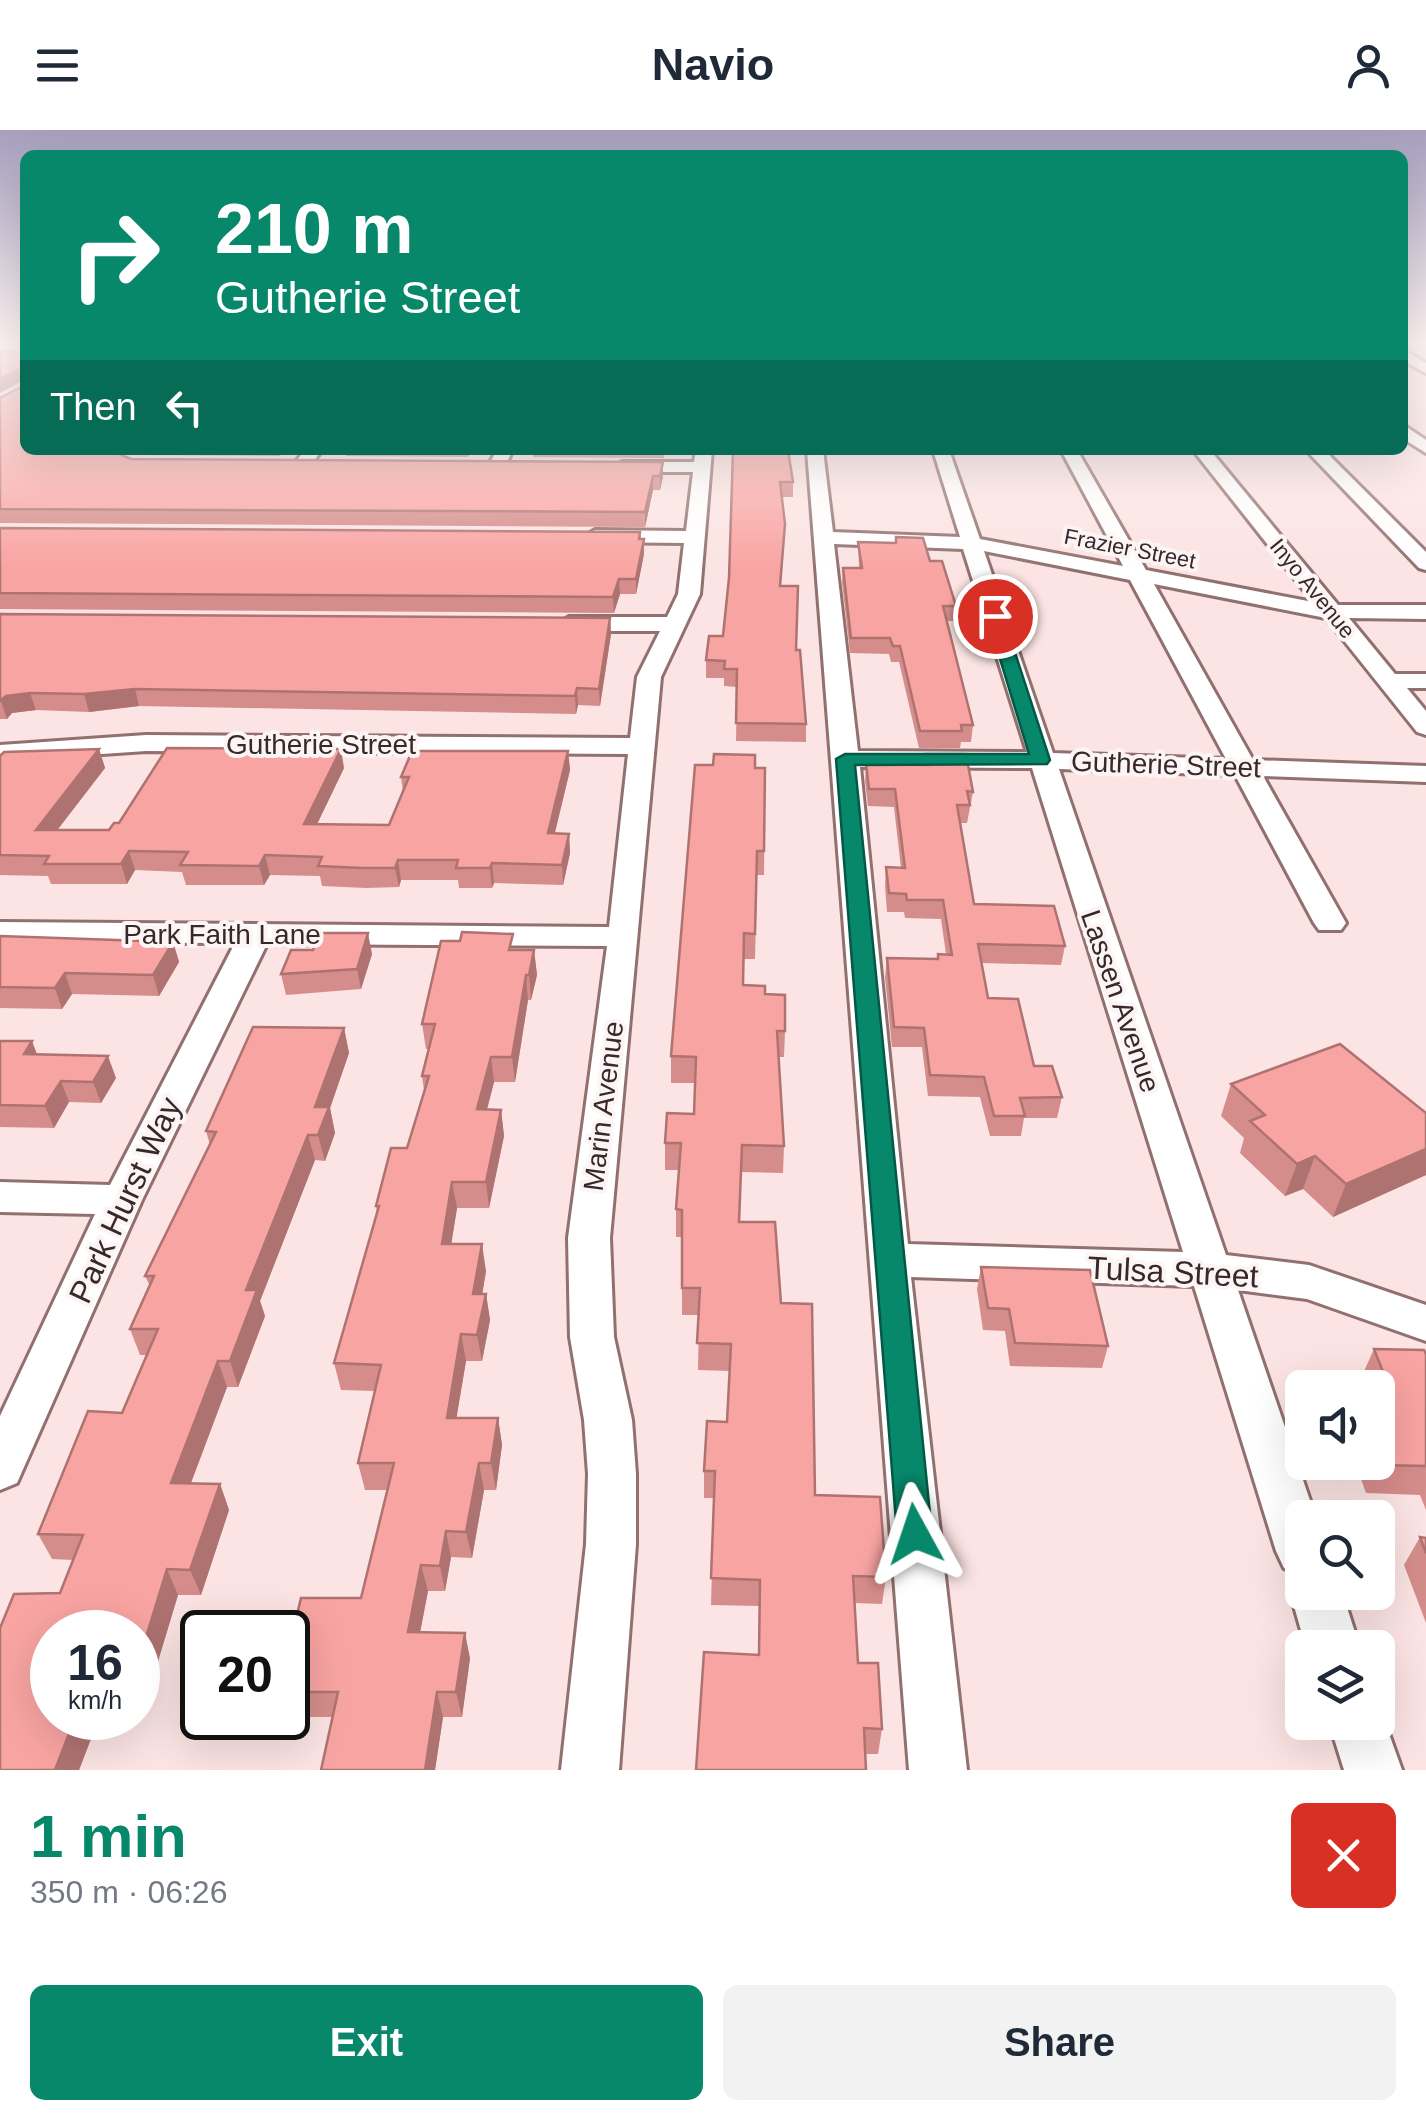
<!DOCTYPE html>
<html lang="en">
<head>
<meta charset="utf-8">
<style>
	:root { --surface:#fff; --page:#f2f2f3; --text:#1f2937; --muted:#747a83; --accent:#08886b }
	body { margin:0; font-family:Helvetica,sans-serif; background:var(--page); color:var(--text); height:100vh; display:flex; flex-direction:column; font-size:38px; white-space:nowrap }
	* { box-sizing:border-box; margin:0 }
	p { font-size:32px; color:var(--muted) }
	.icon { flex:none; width:55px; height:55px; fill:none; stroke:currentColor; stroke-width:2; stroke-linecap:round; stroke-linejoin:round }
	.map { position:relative; height:1640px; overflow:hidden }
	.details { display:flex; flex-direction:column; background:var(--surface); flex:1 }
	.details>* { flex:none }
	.banner { position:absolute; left:20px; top:20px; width:1388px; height:305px; border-radius:15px; box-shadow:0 10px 40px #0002; background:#08886b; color:#fff; overflow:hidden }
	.buttons { position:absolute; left:1285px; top:1240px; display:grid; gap:20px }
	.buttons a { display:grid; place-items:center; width:110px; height:110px; border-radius:15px; background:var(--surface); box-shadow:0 10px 40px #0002; font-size:50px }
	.speed { position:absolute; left:30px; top:1480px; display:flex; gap:20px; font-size:50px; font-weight:700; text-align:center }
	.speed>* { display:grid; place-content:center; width:130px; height:130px; border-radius:50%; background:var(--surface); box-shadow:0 10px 40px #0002; line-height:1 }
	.speed small { font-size:25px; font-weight:400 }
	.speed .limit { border:5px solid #111; border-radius:15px; background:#fff; color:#111 }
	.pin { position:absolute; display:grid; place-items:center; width:85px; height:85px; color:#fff; margin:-42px; border:5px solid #fff; border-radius:50%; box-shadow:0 2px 10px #0007 }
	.me { position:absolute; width:110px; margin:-55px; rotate:355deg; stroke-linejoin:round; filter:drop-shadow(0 0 8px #0008) }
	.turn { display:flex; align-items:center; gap:35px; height:210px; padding:0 30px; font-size:45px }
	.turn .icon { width:130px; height:130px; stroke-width:2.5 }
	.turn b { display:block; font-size:70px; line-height:85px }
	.then { display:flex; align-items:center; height:95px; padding:0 30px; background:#0003; gap:20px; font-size:38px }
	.round { display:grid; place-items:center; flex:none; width:105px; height:105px; border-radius:15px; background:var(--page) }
	.headline { display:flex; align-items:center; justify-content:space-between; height:170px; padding:0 30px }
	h1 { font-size:60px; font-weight:700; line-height:75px; color:var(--accent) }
	.cta { display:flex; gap:20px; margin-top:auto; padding:20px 30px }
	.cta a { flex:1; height:115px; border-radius:15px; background:var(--accent); color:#fff; font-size:40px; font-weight:700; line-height:115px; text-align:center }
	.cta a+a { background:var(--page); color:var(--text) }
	header { display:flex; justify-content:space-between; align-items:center; height:130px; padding:0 30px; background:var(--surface); font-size:45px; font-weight:700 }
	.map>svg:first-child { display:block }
</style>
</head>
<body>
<header><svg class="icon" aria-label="menu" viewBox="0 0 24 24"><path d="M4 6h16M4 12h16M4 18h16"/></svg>Navio<svg class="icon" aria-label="person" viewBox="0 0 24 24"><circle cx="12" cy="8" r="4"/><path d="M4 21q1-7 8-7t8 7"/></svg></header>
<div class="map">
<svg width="1426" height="1640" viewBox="0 0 1426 1640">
	<rect width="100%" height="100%" fill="#fbe4e3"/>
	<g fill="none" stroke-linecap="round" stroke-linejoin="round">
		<g stroke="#91706f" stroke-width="6">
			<g id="minor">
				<polygon points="1402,219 1426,233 1426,243 1402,230"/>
				<polygon points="1402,294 1426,310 1426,323 1402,308"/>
				<polygon points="305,320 322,320 308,339 296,339 293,335"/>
				<polygon points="497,320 513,320 503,340 497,341 488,336"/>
				<polygon points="696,320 712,320 700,464 661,547 610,1108 614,1207 632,1290 636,1344 636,1414 619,1640 561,1640 586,1414 588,1344 584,1290 570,1207 568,1108 607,816 267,814 142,1070 17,1353 0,1360 0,1286 95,1084 0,1082 0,1052 110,1055 235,813 0,812 0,792 609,797 628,624 146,621 0,631 0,615 146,605 630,608 637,547 660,501 569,501 558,494 569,487 667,487 678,464 684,413 595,412 585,406 595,400 686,401 693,342 622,342 613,337 622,332 694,332"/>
				<path d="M807 320H823L833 402 960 407 933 320H949L980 409 1123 436 1061 320H1077L1146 440 1313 472 1193 320H1210L1338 475H1426V489L1349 488 1395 544H1426V558H1407L1426 581V605L1417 602 1326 488 1154 454 1253 630 1426 636V652L1263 646 1346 793 1341 800H1319L1314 793 1235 645 1059 639 1226 1125 1309 1135 1426 1175V1211L1307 1169 1238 1160 1316 1388H1302V1462H1342L1360 1518H1306L1290 1462 1298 1444 1284 1438 1276 1421 1194 1156 911 1147 967 1640H909ZM834 414 963 419 1027 622 858 621ZM984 421 1130 450 1226 629 1053 623ZM860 637 1032 638 1183 1122 908 1114Z"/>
				<polygon points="1306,320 1324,320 1426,422 1426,440 1419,438"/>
				<polygon points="1378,1573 1402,1640 1344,1640 1329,1592 1378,1592"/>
			</g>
		</g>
		<use href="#minor" fill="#fff" fill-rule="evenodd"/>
	</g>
	<g fill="#d58d8b">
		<polygon points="25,222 25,320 131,329 663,332 663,346 660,360 653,360 645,397 0,393 0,268 23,256 24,250 0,263"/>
		<polygon points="134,320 285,320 280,326 136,325"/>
		<polygon points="345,320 472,320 468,327 346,326"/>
		<polygon points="533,320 664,320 664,328 533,327"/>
		<polygon points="733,320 793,352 793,367 782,367 781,456 796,520 806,594 806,612 736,611 737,557 724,556 724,548 706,548 706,530 723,506 729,448"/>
		<polygon points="0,398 640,402 644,424 636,464 620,464 614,483 0,479"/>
		<polygon points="896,407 930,431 956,476 955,491 947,491 973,595 971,612 961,612 960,618 919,618 899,532 891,532 889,524 850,523 842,452 843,438 859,438 858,412 896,413"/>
		<polygon points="0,484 610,488 611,504 600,576 578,575 576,584 139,576 89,582 36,580 12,583 7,589 0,589"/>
		<polygon points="99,619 105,638 57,700 109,700 119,693 344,638 317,694 389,695 403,662 401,647 568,621 570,640 555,703 569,704 570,723 563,755 494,753 492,758 459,758 458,750 401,750 399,757 366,758 322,756 320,746 270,745 264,755 186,755 182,742 135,740 127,754 51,754 48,746 0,745 0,626"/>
		<polygon points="926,624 973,662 967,693 960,693 974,774 1065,816 1061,835 982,833 988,868 1034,936 1062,967 1057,988 1024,988 1021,1006 990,1006 980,967 928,966 922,917 892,917 885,847 887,828 937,829 938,824 946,824 941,789 905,788 904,782 887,782 885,756 886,737 901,738 894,677 868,676 865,651 866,633 924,635"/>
		<polygon points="755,638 765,638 764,745 757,745 755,829 744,829 743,855 765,864 785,901 784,927 779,927 784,1016 783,1043 741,1042 740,1092 781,1173 815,1365 886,1447 882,1474 855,1473 858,1533 882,1599 878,1624 865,1624 758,1525 759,1476 711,1475 714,1368 704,1368 704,1341 727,1292 730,1241 698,1240 699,1185 682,1185 682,1107 676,1107 676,1079 679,1040 665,1040 665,1013 694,984 695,953 671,953 671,926"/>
		<polygon points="0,806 173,812 179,832 159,866 72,864 62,879 0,878"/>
		<polygon points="313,820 372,824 361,859 286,865 281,844"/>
		<polygon points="514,820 534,820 537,845 531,870 528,870 515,952 494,952 487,980 501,980 504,1006 489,1078 457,1078 451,1114 486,1141 482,1164 486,1164 490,1190 482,1231 466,1231 456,1288 498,1288 502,1315 496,1360 484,1360 472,1428 451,1427 445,1461 428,1461 420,1503 470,1528 462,1587 443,1587 435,1640 321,1640 332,1587 288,1587 288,1522 361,1468 388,1360 365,1360 358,1333 375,1261 341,1260 334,1233 377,1082 376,1076 407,1018 424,960 422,946 429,919 426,919 422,894"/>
		<polygon points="253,897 344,898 349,923 330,978 335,1003 325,1031 315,1030 260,1171 265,1186 238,1257 227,1257 191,1353 220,1354 229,1380 201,1465 178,1465 142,1584 138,1584 138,1502 52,1502 52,1588 99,1588 79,1640 0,1640 0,1498 14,1464 60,1463 73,1430 52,1429 38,1404 88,1281 122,1283 147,1225 140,1225 130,1199 150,1156 145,1146 210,1015 206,1001"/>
		<polygon points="0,911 37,924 116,948 101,973 69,972 54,998 0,997"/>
		<polygon points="1231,954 1426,983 1426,1045 1333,1087 1303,1059 1285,1066 1240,1023 1244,1008 1221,986"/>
		<polygon points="981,1137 1108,1216 1102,1238 1010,1236 1005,1201 983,1200 977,1159"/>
		<polygon points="1374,1219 1426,1224 1426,1380 1420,1365 1366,1363 1355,1332 1378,1332 1378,1258 1345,1258 1348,1251 1362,1251 1361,1248"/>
		<polygon points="1420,1407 1426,1408 1426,1493 1404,1435"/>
	</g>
	<g fill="#ae7371">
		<polygon points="20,238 23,250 0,263 0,249"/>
		<polygon points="663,332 663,346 660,360 660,346"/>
		<polygon points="653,346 653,360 645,397 645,382"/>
		<polygon points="644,409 644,424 636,464 636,449"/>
		<polygon points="619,449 620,464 614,483 613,467"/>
		<polygon points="610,488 611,504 600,576 599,559"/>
		<polygon points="577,558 578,575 576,584 575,566"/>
		<polygon points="135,559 139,576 89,582 84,564"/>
		<polygon points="30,563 36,580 12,583 7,589 1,571 6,566"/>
		<polygon points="99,619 105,638 42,720 36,700"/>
		<polygon points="341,619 344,638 308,713 304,694"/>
		<polygon points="568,621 570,640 550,722 548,703"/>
		<polygon points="569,704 570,723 563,755 562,735"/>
		<polygon points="129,721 135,740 127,754 121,734"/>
		<polygon points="265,725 270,745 264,755 259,736"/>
		<polygon points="398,730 401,750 399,757 395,738"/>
		<polygon points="492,733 494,753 492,758 490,738"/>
		<polygon points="368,803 372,824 361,859 357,839"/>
		<polygon points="173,812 179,832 159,866 153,845"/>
		<polygon points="534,820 537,845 531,870 529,845"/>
		<polygon points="65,843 72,864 62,879 55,858"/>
		<polygon points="526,845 528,870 515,952 512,927"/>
		<polygon points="344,898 349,923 330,978 335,1003 325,1031 318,1005 315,977"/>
		<polygon points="32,911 40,932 24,924"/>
		<polygon points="108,926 116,948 101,973 93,952"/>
		<polygon points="491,927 494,952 480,1005 477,979"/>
		<polygon points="61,951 69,972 54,998 45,976"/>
		<polygon points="501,980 504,1006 489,1078 486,1052"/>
		<polygon points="308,1005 315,1030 260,1171 265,1186 238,1257 230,1231 246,1160"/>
		<polygon points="1426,1019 1426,1045 1333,1087 1346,1054"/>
		<polygon points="1315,1026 1303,1059 1285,1066 1297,1034"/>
		<polygon points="452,1052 457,1078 447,1141 442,1114"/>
		<polygon points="482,1114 486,1141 478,1190 473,1164"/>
		<polygon points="486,1164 490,1190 482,1231 477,1205"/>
		<polygon points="461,1204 466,1231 452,1315 447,1288"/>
		<polygon points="218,1231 227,1257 181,1379 171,1353"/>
		<polygon points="498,1288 502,1315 496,1360 491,1333"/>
		<polygon points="479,1333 484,1360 472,1428 466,1402"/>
		<polygon points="220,1354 229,1380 201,1465 190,1440"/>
		<polygon points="446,1401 451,1427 445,1461 440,1436"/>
		<polygon points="421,1435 428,1461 415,1528 408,1502"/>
		<polygon points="167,1439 178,1465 142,1584 138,1575 138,1533"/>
		<polygon points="465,1503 470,1528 462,1587 456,1562"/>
		<polygon points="437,1562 443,1587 435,1640 425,1640"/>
		<polygon points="75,1588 99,1588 79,1640 55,1640"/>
	</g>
	<g fill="#f8a4a2" stroke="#ae7371" stroke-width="2.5">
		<polygon points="0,222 25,222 25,320 110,320 131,329 663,332 660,346 653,346 645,382 0,379 0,268 23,256 24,239 20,238 0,249"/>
		<polygon points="733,320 788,320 793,352 780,352 785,394 780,456 798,456 796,520 800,520 806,594 736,593 737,539 724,539 725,531 706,530 709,506 723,506 729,448"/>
		<polygon points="0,398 640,402 639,409 644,409 636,449 619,449 613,467 0,463"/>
		<polygon points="896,407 923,408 930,431 942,431 956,476 943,476 973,595 961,595 962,601 920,601 900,516 893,516 890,508 851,508 843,438 862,438 858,412 896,413"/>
		<polygon points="0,484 610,488 599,559 577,558 575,566 135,559 84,564 30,563 6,566 0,571"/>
		<polygon points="167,618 341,619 304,694 389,695 409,647 401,647 412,621 568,621 548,703 569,704 562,735 492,733 490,738 456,738 458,730 398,730 395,738 362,738 318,736 322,727 265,725 259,736 180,735 188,722 129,721 121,734 44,734 49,726 0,725 0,626 4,622 99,619 36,700 109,700 114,693 119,693"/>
		<polygon points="714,624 755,625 755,638 765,638 764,721 757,721 755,804 744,803 743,855 765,856 765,864 785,865 785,901 777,901 784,1016 742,1015 739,1092 775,1092 781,1173 812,1174 815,1365 880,1367 886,1447 853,1446 858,1533 878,1533 882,1599 864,1598 866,1640 696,1640 704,1522 759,1525 760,1450 711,1448 715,1341 704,1341 707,1291 727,1292 731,1214 697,1213 700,1158 682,1158 682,1080 676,1079 681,1013 665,1013 667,983 694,984 696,927 671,926 695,635 713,635"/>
		<polygon points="926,624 966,624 973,662 967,661 970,675 957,675 974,774 1054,776 1065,816 978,814 988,868 1018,869 1034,936 1052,936 1062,967 1020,968 1025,986 994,986 984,947 930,945 924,898 894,897 887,828 938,829 938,824 952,825 943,770 907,770 906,764 889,763 886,737 905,738 895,659 869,659 866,633 928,635"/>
		<polygon points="462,802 513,804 509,820 534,820 529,845 526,845 512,927 491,927 477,979 501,980 486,1052 452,1052 442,1114 482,1114 473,1164 486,1164 477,1205 461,1204 447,1288 498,1288 491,1333 479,1333 466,1402 446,1401 440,1436 421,1435 408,1502 465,1503 456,1562 437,1562 425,1640 321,1640 338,1562 288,1562 288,1522 301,1468 361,1468 394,1333 358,1333 381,1235 334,1233 379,1076 376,1076 391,1018 407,1018 429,946 422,946 435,894 422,894 441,811 460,811"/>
		<polygon points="319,803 368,803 357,839 281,844 291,820 313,820"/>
		<polygon points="0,806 173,812 153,845 65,843 55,858 0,857"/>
		<polygon points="253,897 344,898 315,977 329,977 318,1005 308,1005 246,1160 257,1160 230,1231 218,1231 171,1353 220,1354 190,1440 167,1439 138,1533 138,1502 52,1502 52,1588 75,1588 55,1640 0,1640 0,1498 14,1464 60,1463 83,1405 38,1404 88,1281 122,1283 158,1199 130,1199 154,1146 145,1146 216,1002 206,1001"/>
		<polygon points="0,911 32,911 24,924 108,926 93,952 61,951 45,976 0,975"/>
		<polygon points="1340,914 1426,983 1426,1019 1346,1054 1315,1026 1297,1034 1250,991 1265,985 1231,954"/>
		<polygon points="981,1137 1090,1140 1108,1216 1015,1213 1009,1179 988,1178"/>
		<polygon points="1374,1219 1424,1220 1426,1224 1426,1336 1381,1335 1378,1327 1378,1258 1351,1258 1348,1251 1387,1252"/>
		<polygon points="1420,1407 1426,1408 1426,1423"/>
	</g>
	<linearGradient id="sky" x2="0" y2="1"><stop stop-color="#a69fbe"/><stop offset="0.48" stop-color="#fdf3f2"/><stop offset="1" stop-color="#fdf3f2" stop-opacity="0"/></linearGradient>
	<rect width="1426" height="441" fill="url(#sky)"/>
	<polygon fill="#08886b" stroke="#055846" stroke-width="2.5" points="995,481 1003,486 1050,630 1047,634 855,635 932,1404 927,1416 915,1421 902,1416 897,1404 836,629 845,624 1029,624 987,486"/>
	<g text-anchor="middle" stroke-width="8" stroke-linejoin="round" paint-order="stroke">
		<g font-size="22" fill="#372929" stroke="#fdf5f5">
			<text transform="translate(1130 418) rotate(11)" y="8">Frazier Street</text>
			<text transform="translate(1313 458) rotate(51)" y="8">Inyo Avenue</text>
		</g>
		<g font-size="28" fill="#372929" stroke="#fdf5f5">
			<text x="321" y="624">Gutherie Street</text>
			<text transform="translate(1166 634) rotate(2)" y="10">Gutherie Street</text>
			<text x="222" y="814">Park Faith Lane</text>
			<text transform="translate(1121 871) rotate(71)" y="10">Lassen Avenue</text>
			<text transform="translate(603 976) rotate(-83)" y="10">Marin Avenue</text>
		</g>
		<g font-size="32" fill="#372929" stroke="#fdf5f5">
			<text transform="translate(125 1070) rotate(-65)" y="11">Park Hurst Way</text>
			<text transform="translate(1173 1142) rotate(3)" y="11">Tulsa Street</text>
		</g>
	</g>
</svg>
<div class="buttons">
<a><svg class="icon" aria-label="sound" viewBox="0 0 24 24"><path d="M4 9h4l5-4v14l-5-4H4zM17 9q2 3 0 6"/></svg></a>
<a><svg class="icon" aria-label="search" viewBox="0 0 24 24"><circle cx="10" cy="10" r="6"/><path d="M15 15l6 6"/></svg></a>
<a><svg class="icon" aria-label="layers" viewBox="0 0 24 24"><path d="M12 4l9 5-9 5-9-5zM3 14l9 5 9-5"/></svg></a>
</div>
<div class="speed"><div>16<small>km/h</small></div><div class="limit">20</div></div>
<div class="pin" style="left:995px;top:486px;background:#d93025"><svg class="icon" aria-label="arrive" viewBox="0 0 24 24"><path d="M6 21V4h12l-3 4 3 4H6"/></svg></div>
<svg class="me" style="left:915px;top:1404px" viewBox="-20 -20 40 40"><path d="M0-17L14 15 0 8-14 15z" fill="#08886b" stroke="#fff" stroke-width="4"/></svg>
<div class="banner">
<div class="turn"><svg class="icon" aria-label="right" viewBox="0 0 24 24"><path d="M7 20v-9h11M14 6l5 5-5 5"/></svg><div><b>210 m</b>Gutherie Street</div></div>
<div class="then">Then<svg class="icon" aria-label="left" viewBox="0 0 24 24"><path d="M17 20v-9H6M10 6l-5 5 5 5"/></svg></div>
</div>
</div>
<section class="details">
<div class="headline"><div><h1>1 min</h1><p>350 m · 06:26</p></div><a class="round" style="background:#d93025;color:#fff"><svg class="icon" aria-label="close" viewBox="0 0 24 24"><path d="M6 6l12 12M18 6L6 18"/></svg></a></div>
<div class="cta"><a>Exit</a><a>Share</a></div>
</section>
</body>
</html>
